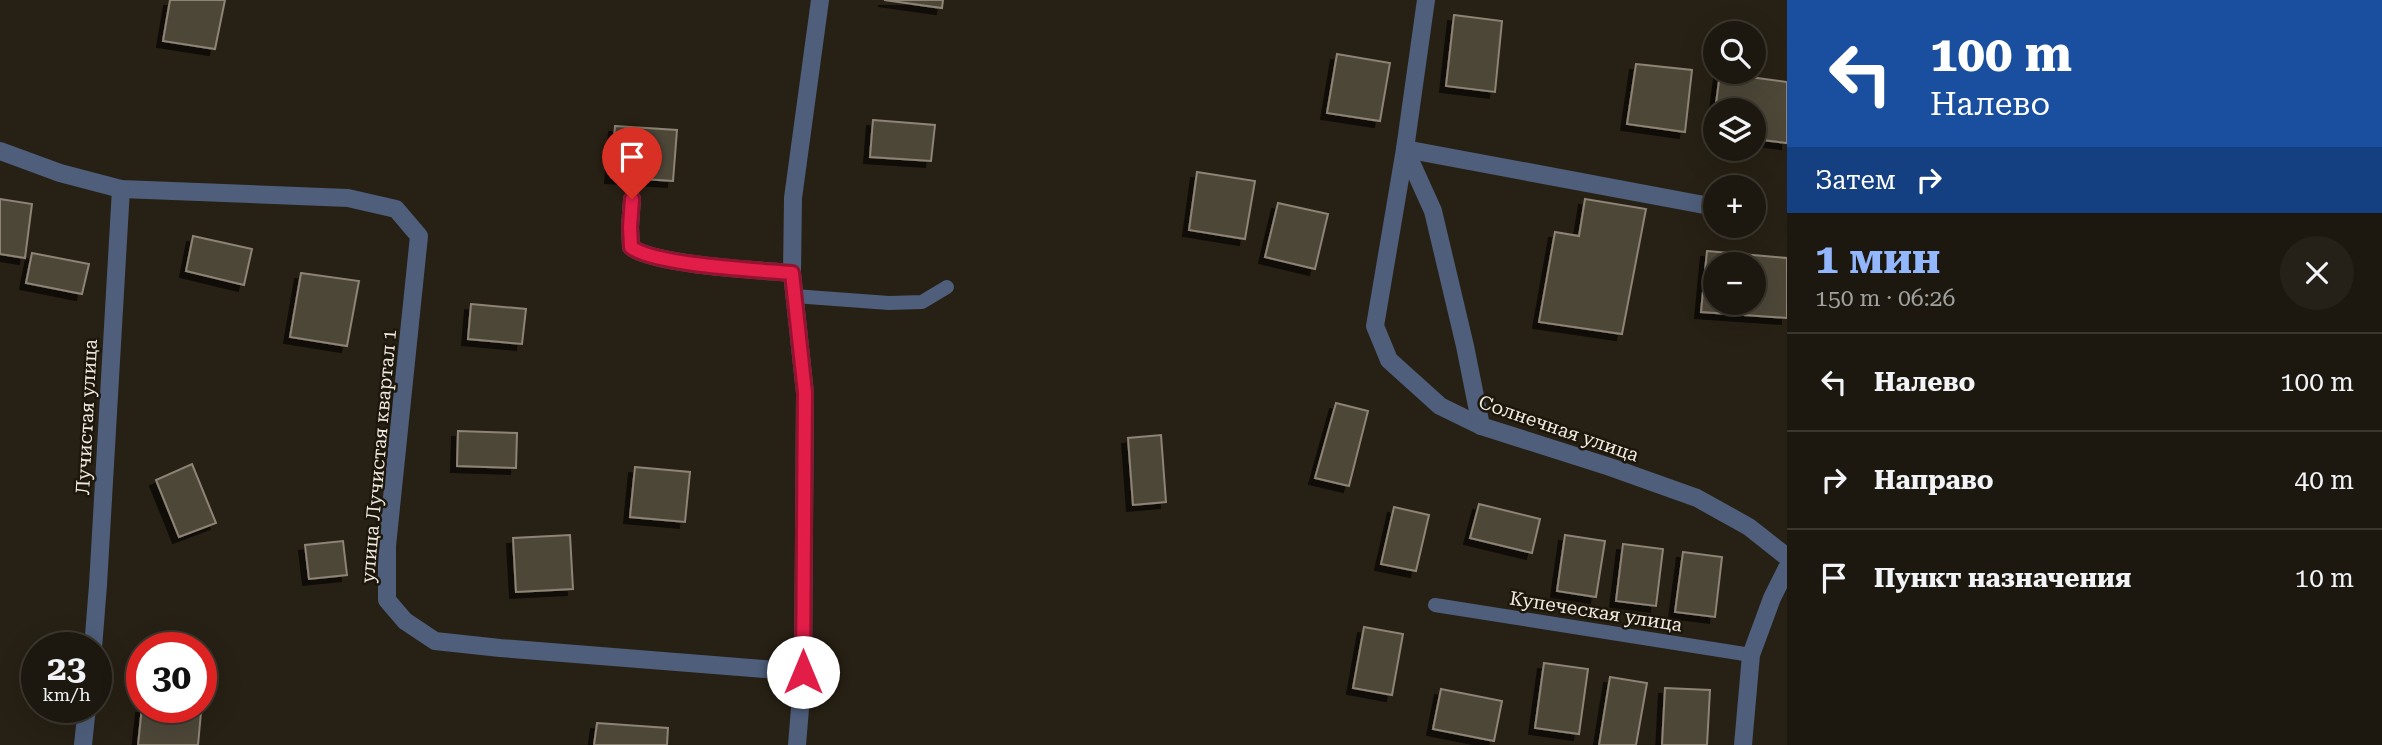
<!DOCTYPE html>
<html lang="ru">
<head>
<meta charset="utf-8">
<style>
	:root { --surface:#1d180f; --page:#252118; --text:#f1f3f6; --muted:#a0a09e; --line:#3b372f; --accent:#92b7fd }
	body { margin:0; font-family:"Roboto Serif",serif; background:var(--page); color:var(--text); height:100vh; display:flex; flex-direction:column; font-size:26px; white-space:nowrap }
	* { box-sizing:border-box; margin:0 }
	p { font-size:23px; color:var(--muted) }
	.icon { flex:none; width:38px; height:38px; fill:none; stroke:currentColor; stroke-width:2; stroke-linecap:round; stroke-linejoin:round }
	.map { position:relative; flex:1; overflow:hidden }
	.sheet { display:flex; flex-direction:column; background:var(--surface); width:595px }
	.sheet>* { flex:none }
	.guide { background:#1a4fa0; color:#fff; overflow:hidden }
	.tools { position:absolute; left:1703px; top:21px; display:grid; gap:14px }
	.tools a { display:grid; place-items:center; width:63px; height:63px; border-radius:50%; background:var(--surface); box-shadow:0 7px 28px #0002,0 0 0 2px var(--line); font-size:35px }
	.speed { position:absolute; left:21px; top:632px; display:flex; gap:14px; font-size:35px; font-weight:700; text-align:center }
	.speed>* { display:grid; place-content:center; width:91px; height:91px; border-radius:50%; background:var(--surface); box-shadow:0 7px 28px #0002,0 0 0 2px var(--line); line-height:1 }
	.speed small { font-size:18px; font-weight:400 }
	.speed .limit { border:10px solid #d22; background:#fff; color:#111 }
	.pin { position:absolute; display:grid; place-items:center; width:60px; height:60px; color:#fff; margin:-72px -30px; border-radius:50% 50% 50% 0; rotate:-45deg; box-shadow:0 0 7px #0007 }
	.pin .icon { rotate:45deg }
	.me { position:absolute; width:77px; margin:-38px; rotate:0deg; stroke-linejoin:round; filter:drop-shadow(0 0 5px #0008) }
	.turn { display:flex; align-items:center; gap:24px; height:147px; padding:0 28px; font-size:32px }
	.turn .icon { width:91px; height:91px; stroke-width:2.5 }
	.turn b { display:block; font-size:49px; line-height:60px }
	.then { display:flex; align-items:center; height:66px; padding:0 28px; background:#0003; gap:14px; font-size:26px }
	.round { display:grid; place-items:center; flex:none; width:74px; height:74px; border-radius:37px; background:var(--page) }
	.summary { display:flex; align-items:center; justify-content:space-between; height:119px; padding:0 28px }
	h1 { font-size:42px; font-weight:700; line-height:52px; color:var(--accent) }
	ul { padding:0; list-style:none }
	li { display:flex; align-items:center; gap:21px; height:98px; padding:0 28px; border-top:2px solid var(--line) }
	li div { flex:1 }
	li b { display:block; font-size:26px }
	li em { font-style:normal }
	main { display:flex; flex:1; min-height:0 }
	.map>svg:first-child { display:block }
</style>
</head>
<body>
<main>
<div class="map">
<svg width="1787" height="745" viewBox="0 0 1787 745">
	<defs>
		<filter id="shadow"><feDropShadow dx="-6" dy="6" stdDeviation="0" flood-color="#0009"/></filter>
	</defs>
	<rect width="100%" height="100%" fill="#272014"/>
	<g fill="#4e4639" stroke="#8d8476" stroke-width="2" fill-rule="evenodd" filter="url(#shadow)">
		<polygon points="170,0 225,0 215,49 163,41"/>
		<polygon points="884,0 943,0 942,8"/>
		<polygon points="1454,15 1502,21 1495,92 1446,86"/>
		<polygon points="1337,54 1390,63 1380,121 1327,113"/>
		<polygon points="1636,64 1692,70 1685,132 1627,124"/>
		<polygon points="1720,73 1787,82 1787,143 1754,139 1754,110 1715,110 1715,134 1712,134"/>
		<polygon points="873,120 935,125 931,161 870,157"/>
		<polygon points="615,126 677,130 673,181 611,177"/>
		<polygon points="1197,172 1255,181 1245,239 1189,230"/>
		<polygon points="0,199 32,204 25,258 0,254"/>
		<polygon points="1585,199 1646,209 1622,334 1539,322 1555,232 1579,236"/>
		<polygon points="1278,203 1328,214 1315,269 1265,257"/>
		<polygon points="193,236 252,249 244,285 186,271"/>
		<path d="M1707 251 1787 258V318L1701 312ZM1715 264H1754V303H1715Z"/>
		<polygon points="32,253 89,264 82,294 26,283"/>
		<polygon points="301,273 359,281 347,346 290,337"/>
		<polygon points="471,304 526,309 522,344 468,339"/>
		<polygon points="1336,403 1368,411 1349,486 1315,478"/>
		<polygon points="458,431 517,433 516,468 457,466"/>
		<polygon points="1161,435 1166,502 1133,505 1128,438"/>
		<polygon points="192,464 216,523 179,537 156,480"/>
		<polygon points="635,467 690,472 685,522 630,517"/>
		<polygon points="1479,504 1540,519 1532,553 1470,538"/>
		<polygon points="1394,507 1429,515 1416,571 1381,564"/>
		<polygon points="570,535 573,589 516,592 513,538"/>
		<polygon points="1565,535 1605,541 1596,597 1557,591"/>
		<polygon points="343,541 347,575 309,579 305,545"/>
		<polygon points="1623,544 1663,549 1656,606 1616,601"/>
		<polygon points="1683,552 1722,557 1715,617 1675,612"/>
		<polygon points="1364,627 1403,634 1392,695 1353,688"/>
		<polygon points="1544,663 1588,669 1579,734 1535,728"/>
		<polygon points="1610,677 1647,683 1636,745 1599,745"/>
		<polygon points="1665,688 1710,690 1707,745 1662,745"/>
		<polygon points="1441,689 1502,701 1494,741 1433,729"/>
		<polygon points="142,707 166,707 201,712 198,745 138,745"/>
		<polygon points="597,723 668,728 667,745 594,745"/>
	</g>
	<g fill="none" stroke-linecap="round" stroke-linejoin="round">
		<g stroke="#4e5e7b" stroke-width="14">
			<polyline points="794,296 889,303 922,302 947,287"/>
			<polyline points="1435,605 1751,655"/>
		</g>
		<g stroke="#4e5e7b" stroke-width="18">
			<polyline points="1426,0 1405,149 1375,326 1389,360 1440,406 1481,426 1610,467 1697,498 1749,527 1787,557"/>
			<polyline points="1405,149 1715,207"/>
			<polyline points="1405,149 1433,211 1465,346 1481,426"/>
			<polyline points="0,151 60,173 121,189 348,198 396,209 419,236 387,546 387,600 405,621 435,641 500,648 803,672"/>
			<path d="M632 199 630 227 631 247C653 265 758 270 792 273"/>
			<polyline points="93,648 98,585 121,189"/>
			<polyline points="83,745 87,707"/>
			<polyline points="797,745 803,672 805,393 792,273 793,198 820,0"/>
			<polyline points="1743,745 1751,655 1772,598 1787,568"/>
		</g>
	</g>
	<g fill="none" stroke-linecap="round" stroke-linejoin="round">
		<g stroke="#92132f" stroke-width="18">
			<path id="route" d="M632 199 630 227 631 247C653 265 759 270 792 273L805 393 803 672"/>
		</g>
		<use href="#route" stroke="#e11d48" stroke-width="12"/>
	</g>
	<g text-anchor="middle" stroke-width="5" stroke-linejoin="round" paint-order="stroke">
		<g font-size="19" fill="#efeae2" stroke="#1d160b">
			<text transform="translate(86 417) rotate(-87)" y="7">Лучистая улица</text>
			<text transform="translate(1559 428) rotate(19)" y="7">Солнечная улица</text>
			<text transform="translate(378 456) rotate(-85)" y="7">улица Лучистая квартал 1</text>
			<text transform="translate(1596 611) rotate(9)" y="7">Купеческая улица</text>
		</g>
	</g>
</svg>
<div class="tools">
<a><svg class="icon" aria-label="search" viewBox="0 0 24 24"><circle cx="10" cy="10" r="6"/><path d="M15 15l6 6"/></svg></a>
<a><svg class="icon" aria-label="layers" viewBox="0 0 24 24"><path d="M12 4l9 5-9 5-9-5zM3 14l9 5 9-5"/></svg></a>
<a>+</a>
<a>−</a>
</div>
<div class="speed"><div>23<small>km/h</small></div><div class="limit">30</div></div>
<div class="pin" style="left:632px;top:199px;background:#d93025"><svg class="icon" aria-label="arrive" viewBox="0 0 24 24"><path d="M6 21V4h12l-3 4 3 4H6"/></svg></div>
<svg class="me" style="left:803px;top:672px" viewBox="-20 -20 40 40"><circle r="19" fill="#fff"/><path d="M0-13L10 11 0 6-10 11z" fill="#e11d48"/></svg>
</div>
<section class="sheet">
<div class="guide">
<div class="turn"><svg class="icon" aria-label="left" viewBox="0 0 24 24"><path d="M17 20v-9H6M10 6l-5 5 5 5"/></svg><div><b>100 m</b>Налево</div></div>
<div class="then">Затем<svg class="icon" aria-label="right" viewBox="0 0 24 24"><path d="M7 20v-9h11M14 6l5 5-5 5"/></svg></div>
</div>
<div class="summary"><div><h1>1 мин</h1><p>150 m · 06:26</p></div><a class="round"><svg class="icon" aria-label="close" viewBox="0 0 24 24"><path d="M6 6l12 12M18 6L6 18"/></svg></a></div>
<ul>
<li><svg class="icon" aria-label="left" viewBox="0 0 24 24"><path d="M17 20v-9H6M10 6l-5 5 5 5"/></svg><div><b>Налево</b></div><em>100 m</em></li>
<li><svg class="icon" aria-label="right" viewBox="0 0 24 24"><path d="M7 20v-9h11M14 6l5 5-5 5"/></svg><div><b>Направо</b></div><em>40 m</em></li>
<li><svg class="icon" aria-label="arrive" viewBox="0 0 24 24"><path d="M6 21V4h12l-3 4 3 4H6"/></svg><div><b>Пункт назначения</b></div><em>10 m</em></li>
</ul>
</section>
</main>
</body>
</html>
